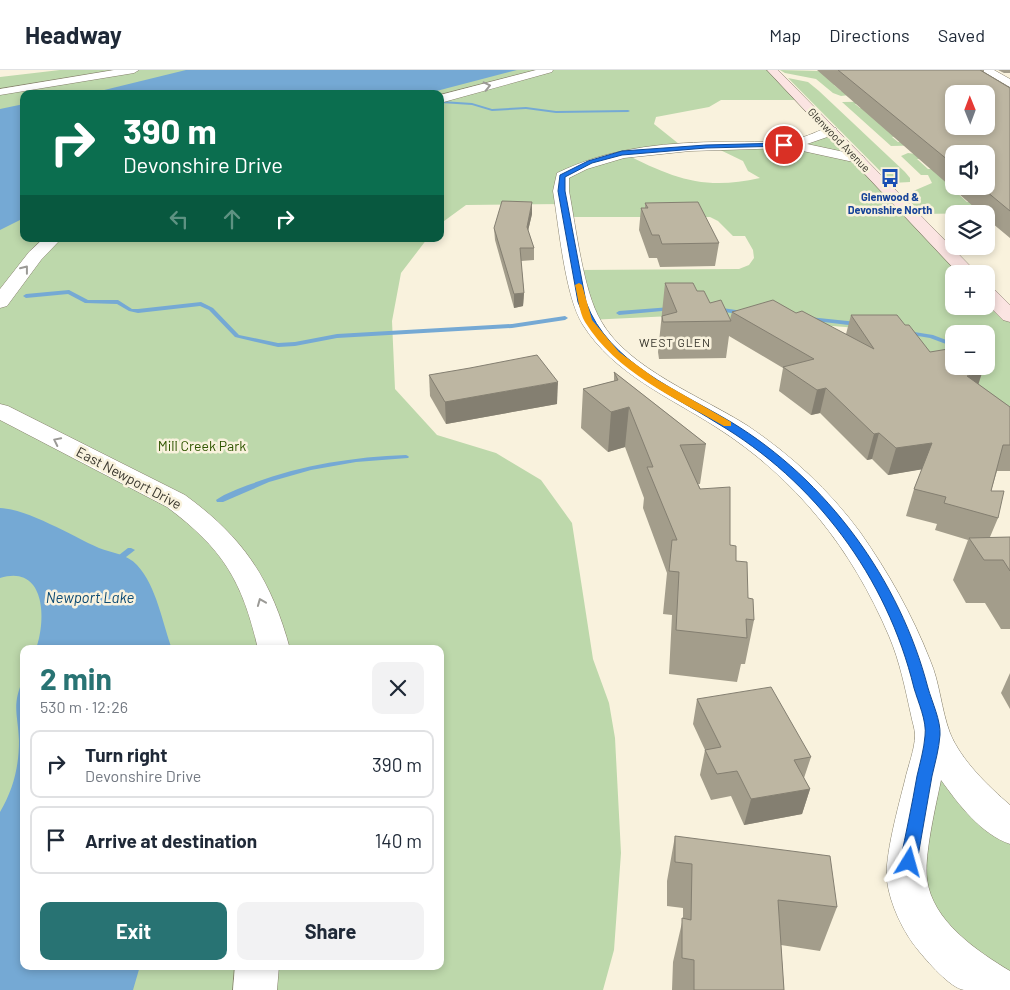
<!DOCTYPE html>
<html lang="en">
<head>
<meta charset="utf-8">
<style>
	:root { --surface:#fff; --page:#f2f2f3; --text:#1f2937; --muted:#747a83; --line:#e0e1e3; --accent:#287373 }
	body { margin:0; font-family:Barlow,sans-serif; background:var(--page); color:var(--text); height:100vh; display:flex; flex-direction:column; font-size:19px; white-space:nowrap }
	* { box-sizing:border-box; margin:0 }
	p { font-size:16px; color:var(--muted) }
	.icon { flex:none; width:28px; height:28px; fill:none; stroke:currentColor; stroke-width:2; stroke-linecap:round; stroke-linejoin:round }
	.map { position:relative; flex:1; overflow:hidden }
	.side { position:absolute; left:20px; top:575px; width:424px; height:325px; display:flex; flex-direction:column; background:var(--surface); border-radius:10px; box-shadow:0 2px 8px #0003 }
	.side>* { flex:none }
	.banner { position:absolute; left:20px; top:20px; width:424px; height:152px; border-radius:10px; box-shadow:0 2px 8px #0003; background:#0b6e4f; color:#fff; overflow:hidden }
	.needle { width:32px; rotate:359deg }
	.buttons { position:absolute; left:945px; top:15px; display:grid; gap:10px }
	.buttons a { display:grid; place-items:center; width:50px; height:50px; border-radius:10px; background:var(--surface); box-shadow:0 2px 8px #0003; font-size:25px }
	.pin { position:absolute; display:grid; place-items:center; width:42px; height:42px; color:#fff; margin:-21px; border:2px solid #fff; border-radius:50%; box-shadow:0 1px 5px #0007 }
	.me { position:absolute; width:55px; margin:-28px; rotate:8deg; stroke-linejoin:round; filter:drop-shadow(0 0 4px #0008) }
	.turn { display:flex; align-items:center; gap:18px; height:105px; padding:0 20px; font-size:22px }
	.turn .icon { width:65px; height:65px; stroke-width:2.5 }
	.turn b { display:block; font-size:35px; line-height:42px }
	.lanes { display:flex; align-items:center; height:48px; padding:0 20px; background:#0003; justify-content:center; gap:25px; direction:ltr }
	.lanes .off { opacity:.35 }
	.round { display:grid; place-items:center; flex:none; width:52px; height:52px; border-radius:10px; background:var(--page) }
	.overview { display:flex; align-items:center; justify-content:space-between; height:85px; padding:0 20px }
	h1 { font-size:30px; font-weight:700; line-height:38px; color:var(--accent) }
	.button { display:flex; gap:10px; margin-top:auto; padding:10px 20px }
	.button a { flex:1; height:58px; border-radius:10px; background:var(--accent); color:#fff; font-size:20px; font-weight:700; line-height:58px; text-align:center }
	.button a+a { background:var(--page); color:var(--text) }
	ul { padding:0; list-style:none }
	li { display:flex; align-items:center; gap:15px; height:68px; margin:0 10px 8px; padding:0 10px; border:2px solid var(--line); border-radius:10px }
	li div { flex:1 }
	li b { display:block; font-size:19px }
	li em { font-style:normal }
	header { display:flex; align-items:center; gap:30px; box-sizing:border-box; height:70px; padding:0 25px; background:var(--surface); border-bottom:1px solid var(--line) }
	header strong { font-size:24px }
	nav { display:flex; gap:28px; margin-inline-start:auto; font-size:18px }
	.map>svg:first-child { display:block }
</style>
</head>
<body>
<header>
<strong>Headway</strong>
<nav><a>Map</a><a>Directions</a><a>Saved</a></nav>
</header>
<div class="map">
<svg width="1010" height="920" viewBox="0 0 1010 920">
	<rect width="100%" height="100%" fill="#f9f2dd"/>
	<g fill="#bdd8ab" fill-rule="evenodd">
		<path d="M60 0H772L801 30H721L709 37 656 47 654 54 684 78 623 83C673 108 704 121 760 108L748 101 743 91 712 76 784 75 831 61 969 204H954V236H986V222L1010 246V346L858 258 693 245 588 250 576 200 739 199 749 195 754 188 753 180 745 166H733L718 151 710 147H566L564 134 466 135 440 154V24H24V169H427L401 203 392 251 395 319 437 365 496 383 541 410 572 453 593 589 609 633 615 668 621 783 614 880 603 920H0V7ZM954 264H986V296H954ZM24 579H440V896H24Z"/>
		<polygon points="780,0 857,2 834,15 841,21 880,21 841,26 833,23 816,9 785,3"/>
		<polygon points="788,8 808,12 819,21 905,102 910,108 910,112 892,113"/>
		<path d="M915 31 925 33 979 74 891 76 842 32ZM855 34H891L896 38H893L895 40 928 66H932L938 71 898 72 892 67 896 66 864 38H860Z"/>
		<polygon points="908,83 954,89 917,89 928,99 954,99 954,116 986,116 1004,121 955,121 967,132 1010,132 988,143 922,144 904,125 932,113 928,105 921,105 901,86"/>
		<polygon points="933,664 1010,758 1010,920 956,891 911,774"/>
	</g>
	<g fill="#75a9d4">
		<polygon points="186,0 517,0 425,24 88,24"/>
		<polygon points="24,34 24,148 0,160 0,39"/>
		<path d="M0 438C28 439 72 466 99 478 112 483 127 484 137 495 157 517 162 552 172 579H36C47 549 45 494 0 508Z"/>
		<path d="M24 607V896H140L133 920H0V742C13 720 19 697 19 671 18 643 11 636 24 607Z"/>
	</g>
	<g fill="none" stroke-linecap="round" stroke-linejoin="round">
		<g fill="#75a9d4" fill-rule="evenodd">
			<polygon points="442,31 472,33 492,39 526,37 556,41 628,40 630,41 628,42 556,43 526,39 492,41 472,35 441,33"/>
			<polygon points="69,220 88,230 118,230 132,239 138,239 201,232 213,238 239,265 278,273 295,272 337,264 512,254 565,246 568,248 565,250 512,258 337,268 295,276 278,277 235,267 209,240 200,236 138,243 129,241 117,234 85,233 68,224 26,228 23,226 26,224"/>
			<polygon points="671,237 674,239 673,240 619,245 616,243 619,241"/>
			<polygon points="715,237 743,241 746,243 743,245 713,240 712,239"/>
			<polygon points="809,247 857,252 860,254 857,256 807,250 807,248"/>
			<polygon points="908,261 933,265 954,273 954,277 930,268 906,264 906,262"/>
			<path d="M406 385 408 386 409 387 408 388 356 392 311 400 269 412 223 432H217L216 430C226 423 240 418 251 414 301 395 353 387 406 385Z"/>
			<polygon points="128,478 131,478 135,480 126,487 120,487 119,485"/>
		</g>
		<g stroke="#857f6b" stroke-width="1">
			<g id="street">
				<polygon points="114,0 139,0 134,3 0,25 0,19"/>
				<polygon points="536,0 553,0 552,2 440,33 440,25"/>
				<polygon points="981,0 994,0 1010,9 1010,17"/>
				<path d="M831 57 836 58 837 61 836 64 807 74 863 86 865 89 863 92 858 93 789 78 690 81 624 88 587 99 569 108V121C576 157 583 221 601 251 628 299 703 327 748 356 791 385 829 420 860 462 888 502 912 544 930 590 940 613 941 639 950 663 961 690 988 716 1010 735V774C981 764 959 735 941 710 936 735 924 785 927 809 932 851 977 881 1010 901V920C995 920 978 920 964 920 950 918 927 891 918 880 903 862 890 834 887 811 884 788 899 734 905 710 908 696 915 679 915 665 915 659 912 651 911 645 905 618 900 592 889 566 852 479 796 408 716 357 669 327 614 304 583 255 565 227 559 157 553 121L557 103C607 79 659 73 714 72 741 72 768 73 795 69 808 67 818 60 831 57Z"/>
				<polygon points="43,169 61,169 41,190 7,236 0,238 0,219 29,182"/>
				<path d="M0 334 8 336 185 425C244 468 271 509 290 579H258C242 510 223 479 167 437L0 350Z"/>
				<polygon points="235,896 279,896 277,920 233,920"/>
			</g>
		</g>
		<g stroke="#857f6b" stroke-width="1">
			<g id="secondary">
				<polygon points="767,0 778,0 978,204 959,204"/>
				<polygon points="986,216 993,218 1010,235 1010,252 1003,250 986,233"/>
			</g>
		</g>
		<use href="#street" fill="#fff" fill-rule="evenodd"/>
		<use href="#secondary" fill="#fbe4e2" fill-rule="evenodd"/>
	</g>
	<g fill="#a39d8b" fill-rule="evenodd">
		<path d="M817 0H984V2L1010 18V168L986 148V144H982ZM954 84 986 116H954Z"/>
		<polygon points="998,0 1010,0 1010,3 1004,3"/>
		<polygon points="645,133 719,173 715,196 660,197 657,188 649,188 639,160 641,138 645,138"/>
		<polygon points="532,144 528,161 534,178 534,190 521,191 524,223 523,236 514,238 495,170 494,158"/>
		<polygon points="665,213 697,221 710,233 730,249 732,242 796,243 846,264 851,245 905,255 930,282 978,314 1010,337 1010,401 997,401 991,421 998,448 990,467 1010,467 1010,559 1001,559 985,533 966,533 953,510 968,470 935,460 937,454 906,446 914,419 922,399 888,405 872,389 867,390 820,343 811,345 779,321 783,298 729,266 726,288 659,289 658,282"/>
		<polygon points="614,302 706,374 700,414 698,414 730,475 736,491 754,550 745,594 741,594 737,612 669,604 672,545 663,544 667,503 643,438 644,428 625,377 608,382 581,358 583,319 614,311"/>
		<polygon points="429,305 557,334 446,354 430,326"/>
		<polygon points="1010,603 1010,639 1001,623"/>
		<polygon points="697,629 811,687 804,708 810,719 802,744 744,755 731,726 711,730 700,705 705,680 693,654"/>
		<polygon points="675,766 837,837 820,881 781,875 784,920 672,920 673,892 683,848 683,838 667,836 667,811"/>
	</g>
	<g fill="#847f71">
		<polygon points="532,132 532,144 526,169 527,157"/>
		<polygon points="524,223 523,236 514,238 514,224"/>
		<polygon points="982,303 974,328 967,306"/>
		<polygon points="558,312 557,334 446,354 445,332"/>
		<polygon points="826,318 820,343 811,345 817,320"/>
		<polygon points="629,337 625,377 608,382 611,342"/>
		<polygon points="879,363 872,389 867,390 874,364"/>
		<polygon points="932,373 924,399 888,405 896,378"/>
		<polygon points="810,719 802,744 744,755 751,729"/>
	</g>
	<g fill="#bdb6a2" stroke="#847f71" fill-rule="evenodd">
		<path d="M838 0H980L1010 18V141L980 116H986V84H954V95ZM954 24H986V56H954Z"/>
		<polygon points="502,131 532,132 527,157 534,178 520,178 524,223 514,224 494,158"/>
		<polygon points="698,132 719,173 662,174 659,165 652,165 641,138 648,138 645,133"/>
		<polygon points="665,213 693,213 697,221 704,221 710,233 721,230 731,251 663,252 662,246 677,242"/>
		<polygon points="773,230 796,243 802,241 874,279 851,245 897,245 905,255 909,255 930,282 948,279 954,283 954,296 973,296 982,303 967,306 1010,337 1010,375 1003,375 991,421 1004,421 998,448 944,433 946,427 914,419 932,373 896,378 879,363 874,364 826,318 817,320 783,297 814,289 732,242"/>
		<polygon points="537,285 558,312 445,332 429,305 470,298"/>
		<polygon points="614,302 706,374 680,375 700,419 730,417 730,475 736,476 736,491 747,492 748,528 753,529 754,550 746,549 747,568 676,560 679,502 669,501 672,470 677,470 647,397 653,397 629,337 611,342 583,319 618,310"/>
		<polygon points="1010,467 1010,501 1003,490 984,490 969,468"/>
		<polygon points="771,617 811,687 794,690 810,719 751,729 737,701 717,704 705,680 721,677 697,629"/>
		<polygon points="675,766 830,786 837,837 778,830 784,920 694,920 694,890 682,888 682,848 691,850 692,794 675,792"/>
	</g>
	<defs><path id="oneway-chevron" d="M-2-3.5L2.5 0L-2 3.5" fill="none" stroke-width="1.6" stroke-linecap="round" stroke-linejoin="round" transform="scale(1.25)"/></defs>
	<g stroke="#9b9a96">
		<use href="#oneway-chevron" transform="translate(487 16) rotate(-13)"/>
		<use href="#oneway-chevron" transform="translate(25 199) rotate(-52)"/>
		<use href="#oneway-chevron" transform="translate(57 371) rotate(-154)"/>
		<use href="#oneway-chevron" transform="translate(261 532) rotate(-112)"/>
	</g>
	<path fill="#1a73e8" stroke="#114b97" d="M784 73 786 76 706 78 622 85 592 93 565 107V121L586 232C608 293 679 321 731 352 827 410 900 510 928 618 932 632 941 651 940 665 939 679 935 693 932 706 927 735 922 763 917 792L914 797 909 799 903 797 900 792C906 763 912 735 917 706 920 693 924 679 925 666 927 651 918 632 914 618 887 507 815 411 717 353 666 321 600 293 578 232L558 121 560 105 588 91 622 81 706 75Z"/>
	<path fill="#f59e0b" d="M579 213 582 215 592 250 619 282 656 309 731 352V356H724C675 328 616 302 585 252 579 242 578 226 575 215Z"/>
	<defs>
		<g id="bus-bare" transform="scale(1.5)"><path d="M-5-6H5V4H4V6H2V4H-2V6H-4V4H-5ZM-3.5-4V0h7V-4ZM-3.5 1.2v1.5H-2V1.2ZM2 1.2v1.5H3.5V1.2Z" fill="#1a4fb4" stroke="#f9f2dd" stroke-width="2.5" paint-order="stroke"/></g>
	</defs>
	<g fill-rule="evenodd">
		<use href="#bus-bare" x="890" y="108"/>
	</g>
	<g text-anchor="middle" stroke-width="5" stroke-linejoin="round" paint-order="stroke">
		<g font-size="11" fill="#37352c" stroke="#f9f2dd">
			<text transform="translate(839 70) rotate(46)" y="4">Glenwood Avenue</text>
		</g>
		<g font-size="11" font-weight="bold" fill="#164399" stroke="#f9f2dd">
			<text x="890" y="131">Glenwood &amp;<tspan x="890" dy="13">Devonshire North</tspan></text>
		</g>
		<g font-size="12" letter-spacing="1" fill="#37352c" stroke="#f9f2dd">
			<text x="675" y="277">WEST GLEN</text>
		</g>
		<g font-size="14" fill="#305601" stroke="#f9f2dd">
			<text x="202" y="381">Mill Creek Park</text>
		</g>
		<g font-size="14" fill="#37352c" stroke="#f9f2dd">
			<text transform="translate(129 408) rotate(28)" y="5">East Newport Drive</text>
		</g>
		<g font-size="15" font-style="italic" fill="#0c4a73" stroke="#f9f2dd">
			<text x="90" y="533">Newport Lake</text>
		</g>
	</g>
</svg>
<div class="buttons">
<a><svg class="needle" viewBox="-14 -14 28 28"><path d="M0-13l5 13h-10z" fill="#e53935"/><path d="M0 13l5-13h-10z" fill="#747a83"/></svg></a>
<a><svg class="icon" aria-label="sound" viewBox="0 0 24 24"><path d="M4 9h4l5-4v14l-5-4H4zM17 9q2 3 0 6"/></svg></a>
<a><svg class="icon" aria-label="layers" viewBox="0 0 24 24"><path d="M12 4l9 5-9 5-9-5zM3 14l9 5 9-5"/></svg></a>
<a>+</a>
<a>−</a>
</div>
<div class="pin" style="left:784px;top:75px;background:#d93025"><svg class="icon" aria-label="arrive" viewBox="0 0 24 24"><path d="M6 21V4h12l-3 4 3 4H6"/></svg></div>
<svg class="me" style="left:909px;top:792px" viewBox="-20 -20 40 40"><path d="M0-17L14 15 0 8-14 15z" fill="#1a73e8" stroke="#fff" stroke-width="4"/></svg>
<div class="banner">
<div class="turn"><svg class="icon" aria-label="right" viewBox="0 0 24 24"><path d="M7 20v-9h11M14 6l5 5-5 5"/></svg><div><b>390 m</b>Devonshire Drive</div></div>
<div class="lanes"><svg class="icon off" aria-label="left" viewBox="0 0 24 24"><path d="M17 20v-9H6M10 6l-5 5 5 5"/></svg><svg class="icon off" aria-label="ahead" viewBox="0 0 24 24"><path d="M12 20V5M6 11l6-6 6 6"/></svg><svg class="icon" aria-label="right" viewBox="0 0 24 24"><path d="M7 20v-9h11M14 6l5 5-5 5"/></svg></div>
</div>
<section class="side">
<div class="overview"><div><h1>2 min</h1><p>530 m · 12:26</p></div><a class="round"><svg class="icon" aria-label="close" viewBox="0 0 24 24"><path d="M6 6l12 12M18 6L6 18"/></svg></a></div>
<ul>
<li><svg class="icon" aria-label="right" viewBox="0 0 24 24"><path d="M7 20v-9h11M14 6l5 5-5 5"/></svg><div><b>Turn right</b><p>Devonshire Drive</p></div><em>390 m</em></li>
<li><svg class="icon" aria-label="arrive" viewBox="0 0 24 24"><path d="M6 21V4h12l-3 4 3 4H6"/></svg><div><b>Arrive at destination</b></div><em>140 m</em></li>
</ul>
<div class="button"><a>Exit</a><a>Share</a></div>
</section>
</div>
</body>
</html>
